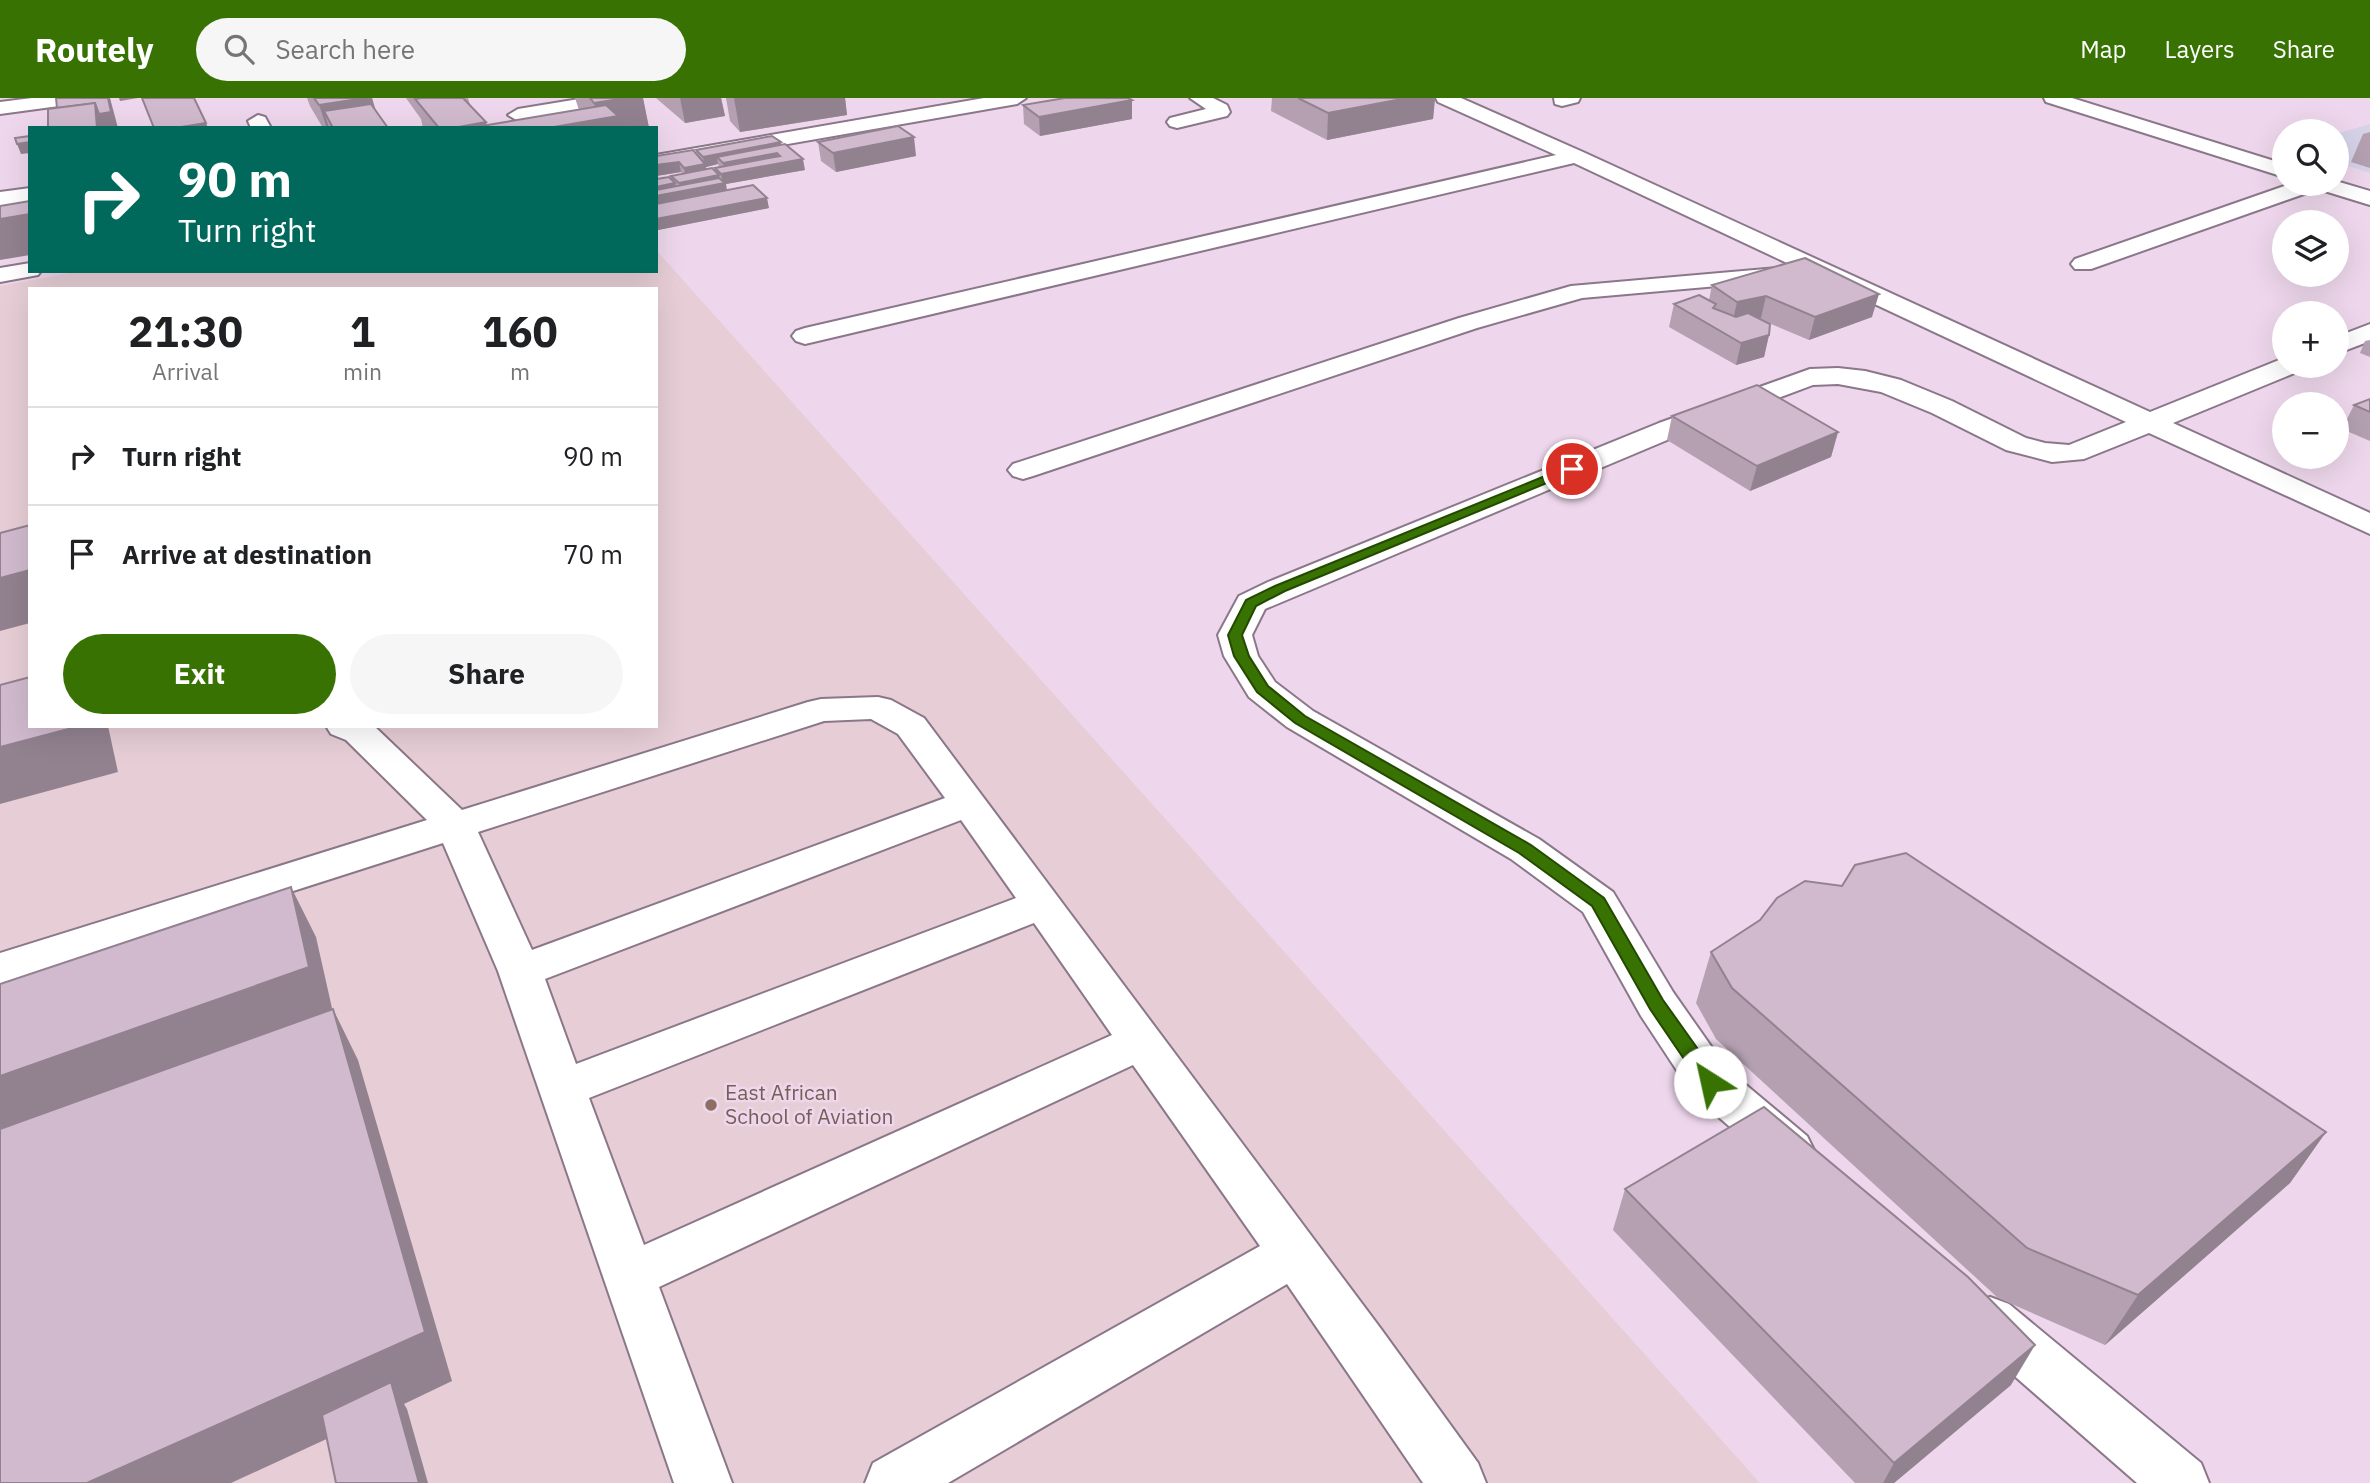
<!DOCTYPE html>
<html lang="en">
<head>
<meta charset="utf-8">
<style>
	:root { --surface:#fff; --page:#f6f6f6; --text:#202124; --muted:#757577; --line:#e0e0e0; --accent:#377203 }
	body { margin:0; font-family:"IBM Plex Sans",sans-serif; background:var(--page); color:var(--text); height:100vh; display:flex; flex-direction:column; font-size:26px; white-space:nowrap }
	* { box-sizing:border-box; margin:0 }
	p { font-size:23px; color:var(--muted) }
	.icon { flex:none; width:38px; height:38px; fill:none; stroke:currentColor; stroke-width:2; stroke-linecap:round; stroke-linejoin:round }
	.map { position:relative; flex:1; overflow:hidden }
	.panel { position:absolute; left:28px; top:189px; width:630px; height:441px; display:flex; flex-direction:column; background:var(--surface); border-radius:0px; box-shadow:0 7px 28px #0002 }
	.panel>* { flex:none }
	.hud { position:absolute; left:28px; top:28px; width:630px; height:147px; border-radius:0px; box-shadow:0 7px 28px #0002; background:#00695c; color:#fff; overflow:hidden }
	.fabs { position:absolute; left:2272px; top:21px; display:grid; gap:14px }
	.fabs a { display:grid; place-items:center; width:77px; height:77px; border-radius:50%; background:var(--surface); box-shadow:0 7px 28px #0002; font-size:35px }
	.pin { position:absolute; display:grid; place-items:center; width:60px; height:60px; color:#fff; margin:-30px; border:4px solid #fff; border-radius:50%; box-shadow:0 2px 7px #0007 }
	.me { position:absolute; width:77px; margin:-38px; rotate:325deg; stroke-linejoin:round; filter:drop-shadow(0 0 5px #0008) }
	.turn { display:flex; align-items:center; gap:24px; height:147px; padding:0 35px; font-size:32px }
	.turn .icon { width:91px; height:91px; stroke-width:2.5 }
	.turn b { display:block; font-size:49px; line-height:60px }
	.eta { display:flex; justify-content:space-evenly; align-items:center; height:119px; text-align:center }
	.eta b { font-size:42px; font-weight:800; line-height:49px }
	.action { display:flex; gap:14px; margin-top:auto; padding:14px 35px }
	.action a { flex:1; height:80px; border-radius:42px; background:var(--accent); color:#fff; font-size:28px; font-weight:800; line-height:80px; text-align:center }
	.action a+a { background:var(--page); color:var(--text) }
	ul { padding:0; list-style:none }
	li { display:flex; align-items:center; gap:21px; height:98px; padding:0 35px; border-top:2px solid var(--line) }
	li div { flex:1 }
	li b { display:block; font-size:26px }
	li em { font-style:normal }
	header { display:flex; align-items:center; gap:42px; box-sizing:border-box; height:98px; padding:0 35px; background:var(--accent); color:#fff }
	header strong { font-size:33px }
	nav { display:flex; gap:38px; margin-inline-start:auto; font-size:24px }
	.search { width:490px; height:63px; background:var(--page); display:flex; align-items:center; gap:18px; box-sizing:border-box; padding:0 24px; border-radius:38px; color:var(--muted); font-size:26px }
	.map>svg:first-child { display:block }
</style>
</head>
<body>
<header>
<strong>Routely</strong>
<div class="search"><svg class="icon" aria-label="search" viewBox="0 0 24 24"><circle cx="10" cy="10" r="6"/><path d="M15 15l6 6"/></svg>Search here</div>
<nav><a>Map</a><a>Layers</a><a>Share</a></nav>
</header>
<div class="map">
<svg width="2370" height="1385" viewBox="0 0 2370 1385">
	<rect width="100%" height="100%" fill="#eed7ec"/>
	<polygon fill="#d6d2e8" points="2370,26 2370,75 2336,64 2336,36"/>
	<path fill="#e7ced6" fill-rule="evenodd" d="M656 152 1760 1385H0V188L80 173H656ZM30 191H656V628H30Z"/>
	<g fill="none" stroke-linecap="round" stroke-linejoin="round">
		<g stroke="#8b778a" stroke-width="4">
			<g id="minor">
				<polygon points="32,0 83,0 74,6 0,16 0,4"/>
				<polygon points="585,0 628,0 619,6 518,23 508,17 518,11"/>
				<polygon points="984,0 1026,0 1017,6 656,69 656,57"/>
				<polygon points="1190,0 1213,0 1227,7 1230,14 1227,18 1177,30 1170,28 1167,24 1170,20 1206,11"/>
				<polygon points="1436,0 1461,0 1583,54 2150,314 2279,262 2284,261 2284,268 2301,268 2297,274 2173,325 2370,415 2370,436 2149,335 2084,361 2052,364 2006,352 1932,315 1881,294 1838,286 1813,287 1679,337 1265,511 1252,537 1258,558 1275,584 1313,613 1539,741 1613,794 1673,894 1727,971 1807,1038 1814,1052 1807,1066 1790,1072 1773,1066 1693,997 1641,918 1583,814 1511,761 1287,629 1249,599 1224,558 1218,537 1239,498 1268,484 1659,325 1810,271 1838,270 1865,273 1901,282 1952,303 2026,340 2045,345 2069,347 2126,324 1574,65 805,246 796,243 792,238 796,233 805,230 1556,57 1438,4"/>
				<polygon points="1554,0 1580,0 1578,4 1562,8 1555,6"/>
				<polygon points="2044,0 2072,0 2284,66 2284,79 2046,4"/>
				<polygon points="258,17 265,19 271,30 251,30 248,23"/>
				<polygon points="2336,83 2370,93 2370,107 2318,91 2091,171 2075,171 2071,166 2075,161 2290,86 2336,86"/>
				<polygon points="30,90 30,103 0,108 0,94"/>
				<polygon points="30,165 30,173 41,173 38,177 0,184 0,170"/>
				<polygon points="1790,169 1798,171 1802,176 1798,181 1582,200 1477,230 1033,378 1023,381 1013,378 1008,372 1013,366 1459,220 1571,188"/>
				<polygon points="2370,226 2370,243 2336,256 2336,239"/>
				<path d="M878 599 891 602 924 620 1381 1231 1478 1365 1486 1385H1423L1287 1186 948 1385H865L873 1365 1260 1148 1133 967 659 1189 732 1385H674L498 873 443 745 0 887V855L427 722 346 642 331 636 326 628H374L462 712 808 604 821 601ZM871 621 898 636 945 700 532 852 478 734 824 623ZM961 722 1016 800 576 966 545 881ZM1034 825 1112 937 644 1147 589 1000Z"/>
				<polygon points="1990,1199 2009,1206 2201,1365 2209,1385 2137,1385 1971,1240 1963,1223 1971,1206"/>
			</g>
		</g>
		<use href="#minor" fill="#fff" fill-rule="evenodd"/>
	</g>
	<g fill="#b4a0b1" fill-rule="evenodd">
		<polygon points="307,0 372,0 375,12 388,30 323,30 310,8"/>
		<polygon points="406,0 468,0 470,7 486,24 487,27 579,12 575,0 643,0 649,30 423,30 421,21"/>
		<polygon points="656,0 721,0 725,18 685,25"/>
		<polygon points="726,0 846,0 845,0 847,17 740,34 730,23"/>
		<polygon points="1272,0 1435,0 1433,21 1327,42 1271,13"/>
		<polygon points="1023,7 1132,21 1040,38 1024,26"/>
		<polygon points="2370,34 2370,70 2351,64 2363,36"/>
		<path d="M781 44V47L805 72 726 86 727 92 769 110 658 132 656 130V81L672 82 671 78 683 76 681 74 656 78 693 52 696 56V52ZM718 66 719 69 715 70V73L706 71V69Z"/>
		<polygon points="818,44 916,58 836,74 821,63"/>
		<polygon points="1712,187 1872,219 1809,242 1759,221 1769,237 1764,259 1736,267 1669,229 1674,206 1709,202"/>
		<polygon points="2370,242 2370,259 2360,255 2365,243"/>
		<polygon points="2370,301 2370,343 2342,331 2354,307"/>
		<polygon points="1672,318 1838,334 1831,359 1750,393 1667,342"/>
		<polygon points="1711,854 2326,1034 2290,1085 2105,1247 1998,1200 1716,941 1696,905"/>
		<polygon points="1625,1091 2011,1287 1894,1385 1855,1385 1613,1132"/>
	</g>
	<g fill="#928290">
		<polygon points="108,0 110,0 118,30 63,30 95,5"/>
		<polygon points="119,0 138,0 120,3"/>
		<polygon points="365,0 372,0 381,30 324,13 329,30 327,30 319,7"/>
		<polygon points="626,0 643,0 649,30 548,30 598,21 594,5"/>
		<polygon points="680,0 721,0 725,18 685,25"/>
		<polygon points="734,0 846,0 845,0 847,17 740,34"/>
		<polygon points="1407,0 1435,0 1433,21 1327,42 1328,15"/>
		<polygon points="1132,2 1132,21 1040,38 1039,19"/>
		<polygon points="486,24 487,30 482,28 483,30 453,30"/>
		<polygon points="206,25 208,30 175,30"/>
		<polygon points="914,39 916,58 836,74 833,55"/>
		<polygon points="30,44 30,55 21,56 17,46"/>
		<polygon points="781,44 782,54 777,55 778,65 725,75 723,65 717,59 718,66 706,69 707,77 686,80 684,70 704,67 703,59"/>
		<polygon points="803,61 805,72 726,86 727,96 656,109 656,89 675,85 677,94 681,94 679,85 719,77 721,86 723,86 721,76"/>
		<polygon points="679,64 681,74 656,78 656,67"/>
		<polygon points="767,100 769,110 658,132 656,121"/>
		<polygon points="30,116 30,157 0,162 0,121"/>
		<polygon points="1879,196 1872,219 1809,242 1815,219"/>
		<polygon points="1766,198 1761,220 1732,226 1737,204"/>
		<polygon points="1769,237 1764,259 1736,267 1741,245"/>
		<polygon points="1838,334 1831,359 1750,393 1757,368"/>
		<polygon points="30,472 30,525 0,533 0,480"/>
		<polygon points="80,628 108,628 118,674 0,706 0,649"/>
		<polygon points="291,789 316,839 334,919 0,1042 0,978"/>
		<polygon points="333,911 358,962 452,1283 404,1306 407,1311 428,1385 419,1385 398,1308 231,1385 87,1385"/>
		<polygon points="2326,1034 2290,1085 2105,1247 2138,1197"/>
		<polygon points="2035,1247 2011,1287 1894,1385 1883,1385 1894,1365"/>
	</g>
	<g fill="#d1bace" stroke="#928290" stroke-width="2">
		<polygon points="56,0 108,0 111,14 99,16 95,5 57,10"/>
		<polygon points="142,0 194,0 206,25 175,30 154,30"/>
		<polygon points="314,0 365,0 319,7"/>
		<polygon points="421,0 463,0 486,24 453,30 439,30 415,1"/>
		<polygon points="590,0 626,0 594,5"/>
		<polygon points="1065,0 1128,0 1132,2 1039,19 1023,7"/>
		<polygon points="1298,0 1407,0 1328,15"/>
		<polygon points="95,5 97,30 48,30 48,11"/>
		<polygon points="371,6 388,30 333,30 324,13"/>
		<polygon points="606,7 618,18 548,30 484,30 482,28"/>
		<polygon points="898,28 914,39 833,55 818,44"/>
		<polygon points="30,38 30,44 17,46 15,40"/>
		<polygon points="772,38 781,44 703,59 696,52"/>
		<polygon points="785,46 803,61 721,76 715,70 780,58 777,55 723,65 717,59"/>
		<polygon points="693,52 705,66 684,70 679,64 656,67 656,58"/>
		<polygon points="712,70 719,77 679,85 671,78"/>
		<polygon points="669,79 675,85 656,89 656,81"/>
		<polygon points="719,80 725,85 656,98 656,92"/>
		<polygon points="753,87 767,100 656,121 656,106"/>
		<polygon points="30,103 30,116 0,121 0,108"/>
		<polygon points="1805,160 1879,196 1815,219 1766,198 1737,204 1712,187"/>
		<polygon points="1699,197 1716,206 1713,210 1736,219 1748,215 1770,226 1769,237 1741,245 1674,206"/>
		<polygon points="1757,287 1838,334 1757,368 1672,318"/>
		<polygon points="2370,301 2370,314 2354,307"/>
		<polygon points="30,427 30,472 0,480 0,435"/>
		<polygon points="30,579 30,628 80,628 0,649 0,587"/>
		<polygon points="1906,755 2326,1034 2138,1197 2027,1150 1732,890 1711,854 1760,822 1777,800 1805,783 1842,788 1855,767"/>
		<polygon points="291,789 309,869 0,978 0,886"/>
		<polygon points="333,911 425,1234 87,1385 0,1385 0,1031"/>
		<polygon points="1764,1009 1968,1179 2035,1247 1894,1365 1625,1091"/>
		<polygon points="391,1284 419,1385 336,1385 322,1317"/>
	</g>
	<polygon fill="#377203" stroke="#244a02" stroke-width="2" points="1572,367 1578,371 1576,373 1285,493 1256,508 1242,537 1249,558 1268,588 1305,618 1531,747 1604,800 1663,902 1717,978 1720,984 1717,989 1710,991 1703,989 1650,911 1592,808 1519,755 1295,625 1257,594 1234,558 1228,537 1246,502 1275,488"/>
	<circle fill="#8d6e63" stroke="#eed7ec" stroke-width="2.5" cx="711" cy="1007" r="7"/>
	<g text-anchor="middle" stroke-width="5" stroke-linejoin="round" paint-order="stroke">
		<g font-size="21" fill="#785e54" stroke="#eed7ec" text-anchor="start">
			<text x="725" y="1002">East African<tspan x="725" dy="24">School of Aviation</tspan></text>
		</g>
	</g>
</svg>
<div class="fabs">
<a><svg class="icon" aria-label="search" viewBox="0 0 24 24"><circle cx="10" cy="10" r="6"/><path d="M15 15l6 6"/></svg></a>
<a><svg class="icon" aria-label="layers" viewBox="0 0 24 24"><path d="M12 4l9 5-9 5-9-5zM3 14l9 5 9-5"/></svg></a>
<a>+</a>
<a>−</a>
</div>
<div class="pin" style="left:1572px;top:371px;background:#d93025"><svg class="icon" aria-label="arrive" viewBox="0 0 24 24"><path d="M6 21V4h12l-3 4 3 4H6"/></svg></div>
<svg class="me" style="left:1710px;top:984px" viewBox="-20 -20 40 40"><circle r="19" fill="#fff"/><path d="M0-13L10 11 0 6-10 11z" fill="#377203"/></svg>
<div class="hud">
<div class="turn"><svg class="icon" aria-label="right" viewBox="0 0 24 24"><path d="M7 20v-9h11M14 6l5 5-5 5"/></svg><div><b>90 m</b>Turn right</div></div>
</div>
<section class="panel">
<div class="eta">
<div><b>21:30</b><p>Arrival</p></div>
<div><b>1</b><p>min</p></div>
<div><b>160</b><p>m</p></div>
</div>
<ul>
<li><svg class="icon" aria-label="right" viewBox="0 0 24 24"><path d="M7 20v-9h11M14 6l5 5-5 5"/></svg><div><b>Turn right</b></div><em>90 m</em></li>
<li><svg class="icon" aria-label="arrive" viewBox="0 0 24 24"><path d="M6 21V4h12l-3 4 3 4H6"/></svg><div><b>Arrive at destination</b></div><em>70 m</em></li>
</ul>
<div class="action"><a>Exit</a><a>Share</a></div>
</section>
</div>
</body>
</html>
